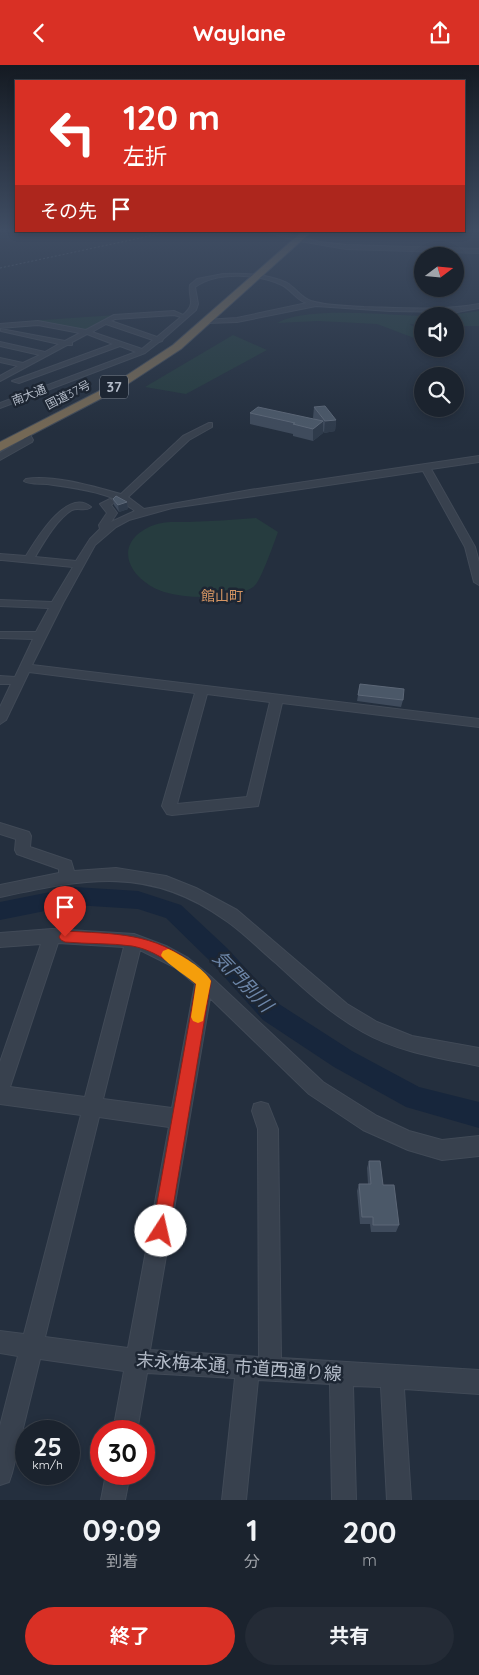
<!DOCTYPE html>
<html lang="ja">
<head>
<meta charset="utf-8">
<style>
	:root { --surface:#1b232e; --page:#242b36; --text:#f1f3f6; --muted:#a0a4aa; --line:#39404a; --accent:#d93025 }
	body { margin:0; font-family:Quicksand,"Noto Sans JP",sans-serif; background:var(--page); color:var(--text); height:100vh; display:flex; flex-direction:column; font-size:19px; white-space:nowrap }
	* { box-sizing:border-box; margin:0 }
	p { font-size:16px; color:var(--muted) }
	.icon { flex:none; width:28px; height:28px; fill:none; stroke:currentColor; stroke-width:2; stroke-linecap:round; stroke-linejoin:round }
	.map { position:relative; height:1435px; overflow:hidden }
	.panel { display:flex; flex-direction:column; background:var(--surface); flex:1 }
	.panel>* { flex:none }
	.hud { position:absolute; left:15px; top:15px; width:450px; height:152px; border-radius:0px; box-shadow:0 2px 8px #0003,0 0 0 1px var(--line); background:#d93025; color:#fff; overflow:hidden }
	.needle { width:32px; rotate:74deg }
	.fabs { position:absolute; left:414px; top:182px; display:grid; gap:10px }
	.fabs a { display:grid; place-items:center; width:50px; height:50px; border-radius:50%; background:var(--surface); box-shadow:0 2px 8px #0003,0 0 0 1px var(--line); font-size:25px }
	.speed { position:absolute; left:15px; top:1355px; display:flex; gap:10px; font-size:25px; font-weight:700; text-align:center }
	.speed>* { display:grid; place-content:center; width:65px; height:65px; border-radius:50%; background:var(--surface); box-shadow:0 2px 8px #0003,0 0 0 1px var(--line); line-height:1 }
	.speed small { font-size:12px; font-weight:400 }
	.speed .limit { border:8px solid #d22; background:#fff; color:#111 }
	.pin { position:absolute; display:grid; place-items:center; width:42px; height:42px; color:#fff; margin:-51px -21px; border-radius:50% 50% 50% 0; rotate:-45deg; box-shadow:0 0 5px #0007 }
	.pin .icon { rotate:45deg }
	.me { position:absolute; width:55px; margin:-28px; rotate:10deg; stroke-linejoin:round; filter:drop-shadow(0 0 4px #0008) }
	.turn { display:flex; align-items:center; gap:18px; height:105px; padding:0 25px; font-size:22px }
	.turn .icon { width:65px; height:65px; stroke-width:2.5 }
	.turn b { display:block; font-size:35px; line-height:42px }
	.then { display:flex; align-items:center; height:48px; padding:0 25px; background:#0003; gap:10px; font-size:19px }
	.eta { display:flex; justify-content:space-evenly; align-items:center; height:85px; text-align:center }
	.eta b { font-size:30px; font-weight:700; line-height:35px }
	.primary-button { display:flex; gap:10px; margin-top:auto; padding:10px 25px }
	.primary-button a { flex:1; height:58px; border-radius:30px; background:var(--accent); color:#fff; font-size:20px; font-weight:700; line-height:58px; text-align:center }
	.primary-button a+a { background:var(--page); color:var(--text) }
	header { display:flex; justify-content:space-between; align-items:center; height:65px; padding:0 25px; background:var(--accent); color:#fff; font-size:22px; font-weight:700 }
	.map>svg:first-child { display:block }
</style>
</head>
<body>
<header><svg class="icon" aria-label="back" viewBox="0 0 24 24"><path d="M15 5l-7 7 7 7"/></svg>Waylane<svg class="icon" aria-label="share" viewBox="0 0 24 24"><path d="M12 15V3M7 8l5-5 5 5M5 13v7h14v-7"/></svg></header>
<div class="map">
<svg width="479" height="1435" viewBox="0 0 479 1435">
	<rect width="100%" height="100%" fill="#242f3e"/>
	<g fill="#263c3f">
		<path d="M479 246V261H455V251H422V260L409 259 422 265V276L377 259 318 256 277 258C309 240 391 251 429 251 446 251 463 248 479 246Z"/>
		<polygon points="116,250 86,265 28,256"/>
		<polygon points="233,270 267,285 186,329 145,322"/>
		<path d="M256 453 278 467C274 478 262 512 256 519 250 527 237 528 228 530 207 533 185 533 164 527 128 515 110 477 154 460 164 456 177 457 188 457 210 456 233 455 256 453Z"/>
	</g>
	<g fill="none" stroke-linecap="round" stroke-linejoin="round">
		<polygon fill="#17263c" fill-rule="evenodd" points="75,822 138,826 181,840 227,883 279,939 352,986 419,1022 479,1037 479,1063 406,1042 334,1002 263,955 211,897 166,853 138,844 75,840 0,855 0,837"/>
		<g stroke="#414a57" stroke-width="2">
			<g id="minor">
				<polygon points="265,166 274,166 320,177 346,180 479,184 479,188 346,184 294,175"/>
				<path d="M223 209C244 208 268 209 287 218 296 223 300 232 311 236 328 241 347 241 364 242 402 243 442 246 479 239V243L457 247 390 246 316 241 237 257 207 258 205 257V255L237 253 307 238C296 235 292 225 282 220 259 209 217 206 195 222L198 239 196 245 163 274 162 276 159 277 145 288 0 343V338L136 287 120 281 19 318 12 316 113 279 87 269 72 277V280H67L0 316V311L18 301 0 297V293L23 298 40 290 0 281V277L45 287 59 279 1 266V264L65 276 80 268 38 260 0 263V259L38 256 86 265 114 250 174 246 183 250C197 238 188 234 190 220L197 214ZM174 250 181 252 157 272 111 256 115 254ZM106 259 153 275 142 284 92 267Z"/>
				<path d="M209 358H212V362L189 375 128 432 144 444 250 425 479 391V397L431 404 475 482 479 497V520L474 517 465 482 423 406 172 443 129 455 116 462 95 480 63 538 32 600 479 654V662L282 638 258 741 172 750 167 749 162 741 195 628 29 607 6 655 0 659V642L11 619H0V611L15 612 33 574 0 573V567H36L49 543 0 541V535L52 537 73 502 2 495H0V489L26 491C36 475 67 422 91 442 85 447 79 442 72 445 57 454 44 477 35 492L76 496 90 474 100 464 99 460 107 448 100 439 110 434 115 437 111 440 117 448 111 457 135 446C112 427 76 423 47 419 40 418 30 420 24 416L26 414C52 409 95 422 121 429L183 371ZM207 629 270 637 247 732 177 739Z"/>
				<polygon points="22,366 28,366 33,375 32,377 0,395 0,388 24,374 21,368"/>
				<path d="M0 758 29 767 31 771 30 782 71 796 74 806 116 803 166 811 196 823 237 845 347 939 377 957 412 971 479 983V1001C440 993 398 987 363 967 331 949 304 924 277 899 260 885 243 867 225 855 149 800 85 814 0 832V820L59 808V804L17 789 15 785 16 774 0 769Z"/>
				<path d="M52 864 134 869 166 881 188 893 210 911 323 1017 377 1051 409 1066 442 1075 479 1071V1091L442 1095 408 1085 363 1065 309 1029 210 933 150 1285 259 1292 258 1064 252 1046 254 1039 261 1037 268 1039 278 1064 281 1293 479 1305V1329L404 1324 411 1435H387L381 1322 353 1321 356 1435H332L330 1319 258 1315 246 1435H222L235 1313 147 1308 137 1366H113L124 1306 40 1294 12 1408 9 1417 0 1420V1361L18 1291 0 1288V1266L24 1269 81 1050 0 1039V997L41 879 0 882V868ZM58 878 124 882 85 1032 10 1022ZM140 885 176 903 195 919 172 1043 103 1034ZM99 1052 169 1062 128 1283 45 1272Z"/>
				<polygon points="106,1409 130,1409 125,1435 101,1435"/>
			</g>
		</g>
		<g stroke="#434c59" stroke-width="2">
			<polygon id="highway" points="303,166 312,166 181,284 123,322 0,386 0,377 115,318 173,280"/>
		</g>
		<use href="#minor" fill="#38414e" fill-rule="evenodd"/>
		<use href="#highway" fill="#746855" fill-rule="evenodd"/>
		<polyline stroke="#5a6575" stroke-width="1" stroke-dasharray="2 2" stroke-linecap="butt" points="0,203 173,166"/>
	</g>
	<g fill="#3f4b5c">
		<polygon points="314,342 336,355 335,366 324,368 323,366 323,368 313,376 293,371 293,369 250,359 250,348 314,354 313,353"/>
		<polygon points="113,434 127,437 128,444 119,447 114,440"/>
		<polygon points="360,619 403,635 401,642 357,636"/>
		<polygon points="369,1096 383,1120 399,1160 396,1167 371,1167 370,1159 360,1159 357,1126 359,1119 368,1119 367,1103"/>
	</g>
	<g fill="#2f3b4b">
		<polygon points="336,355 335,366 324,368 325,356"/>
		<polygon points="323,356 323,368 313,376 313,364"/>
		<polygon points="127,437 128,444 119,447 118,440"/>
	</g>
	<g fill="#4b5868" stroke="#5c6777">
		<polygon points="325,341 336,355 325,356 314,342"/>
		<polygon points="258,342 323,356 313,364 293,359 295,358 250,348"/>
		<polygon points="116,431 127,437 118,440 113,434"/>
		<polygon points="360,619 404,624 403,635 358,630"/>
		<polygon points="369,1096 380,1096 383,1120 394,1120 399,1160 373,1160 373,1152 362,1152 359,1119 371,1119"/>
	</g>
	<linearGradient id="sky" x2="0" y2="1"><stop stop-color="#141a22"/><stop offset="0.45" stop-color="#3f4d63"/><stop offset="1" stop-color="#3f4d63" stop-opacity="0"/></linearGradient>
	<rect width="479" height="366" fill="url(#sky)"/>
	<path fill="#d93025" stroke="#8d1f18" d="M65 866C114 869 154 867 194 900 200 905 207 909 211 916L169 1166 167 1172 161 1174 155 1172 152 1166 196 919C178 903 156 885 132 881 111 878 87 879 65 877L61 875 59 872 61 868Z"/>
	<path fill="#f59e0b" d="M168 884C180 889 205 904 211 916L203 956 198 958 193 956 191 952 196 919C189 913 163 896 161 890L163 886Z"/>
	<g text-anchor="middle" stroke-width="5" stroke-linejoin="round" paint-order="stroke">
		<g font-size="12" fill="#b4bcc9" stroke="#1d2633">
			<text transform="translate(29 330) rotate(-21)" y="4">南大通</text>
			<text transform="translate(68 330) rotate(-27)" y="4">国道37号</text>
		</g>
		<rect fill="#1d2633" stroke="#878f9c" stroke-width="1" x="100" y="310.5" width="28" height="23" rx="4"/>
		<g font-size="14" font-weight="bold" fill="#b4bcc9">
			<text x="114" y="327">37</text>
		</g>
		<g font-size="14" fill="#d59563" stroke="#1d2633">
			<text x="222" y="536">館山町</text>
		</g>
		<g font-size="18" fill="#b4bcc9" stroke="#1d2633">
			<text transform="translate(239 1302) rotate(4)" y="6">末永梅本通, 市道西通り線</text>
		</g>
		<g font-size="19" font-style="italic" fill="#6d86a8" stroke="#1d2633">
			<text transform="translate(243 916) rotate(46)" y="7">気門別川</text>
		</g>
	</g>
</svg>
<div class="fabs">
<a><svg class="needle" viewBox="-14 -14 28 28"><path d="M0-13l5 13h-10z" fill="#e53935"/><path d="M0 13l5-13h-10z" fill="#a0a4aa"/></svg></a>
<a><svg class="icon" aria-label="sound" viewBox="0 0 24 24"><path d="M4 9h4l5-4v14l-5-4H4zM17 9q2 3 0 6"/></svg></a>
<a><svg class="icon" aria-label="search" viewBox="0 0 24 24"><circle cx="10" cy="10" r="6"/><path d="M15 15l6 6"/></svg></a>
</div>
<div class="speed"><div>25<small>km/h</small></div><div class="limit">30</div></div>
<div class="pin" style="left:65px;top:872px;background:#d93025"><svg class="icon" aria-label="arrive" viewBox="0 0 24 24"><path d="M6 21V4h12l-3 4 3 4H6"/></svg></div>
<svg class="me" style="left:161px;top:1166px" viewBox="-20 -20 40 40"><circle r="19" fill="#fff"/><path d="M0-13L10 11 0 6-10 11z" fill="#d93025"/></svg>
<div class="hud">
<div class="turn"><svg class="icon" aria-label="left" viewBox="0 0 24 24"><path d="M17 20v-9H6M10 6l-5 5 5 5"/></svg><div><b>120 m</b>左折</div></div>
<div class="then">その先<svg class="icon" aria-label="arrive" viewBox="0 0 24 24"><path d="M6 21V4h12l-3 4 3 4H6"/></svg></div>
</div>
</div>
<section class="panel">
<div class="eta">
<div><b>09:09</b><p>到着</p></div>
<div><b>1</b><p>分</p></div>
<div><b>200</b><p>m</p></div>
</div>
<div class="primary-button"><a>終了</a><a>共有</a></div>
</section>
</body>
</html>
